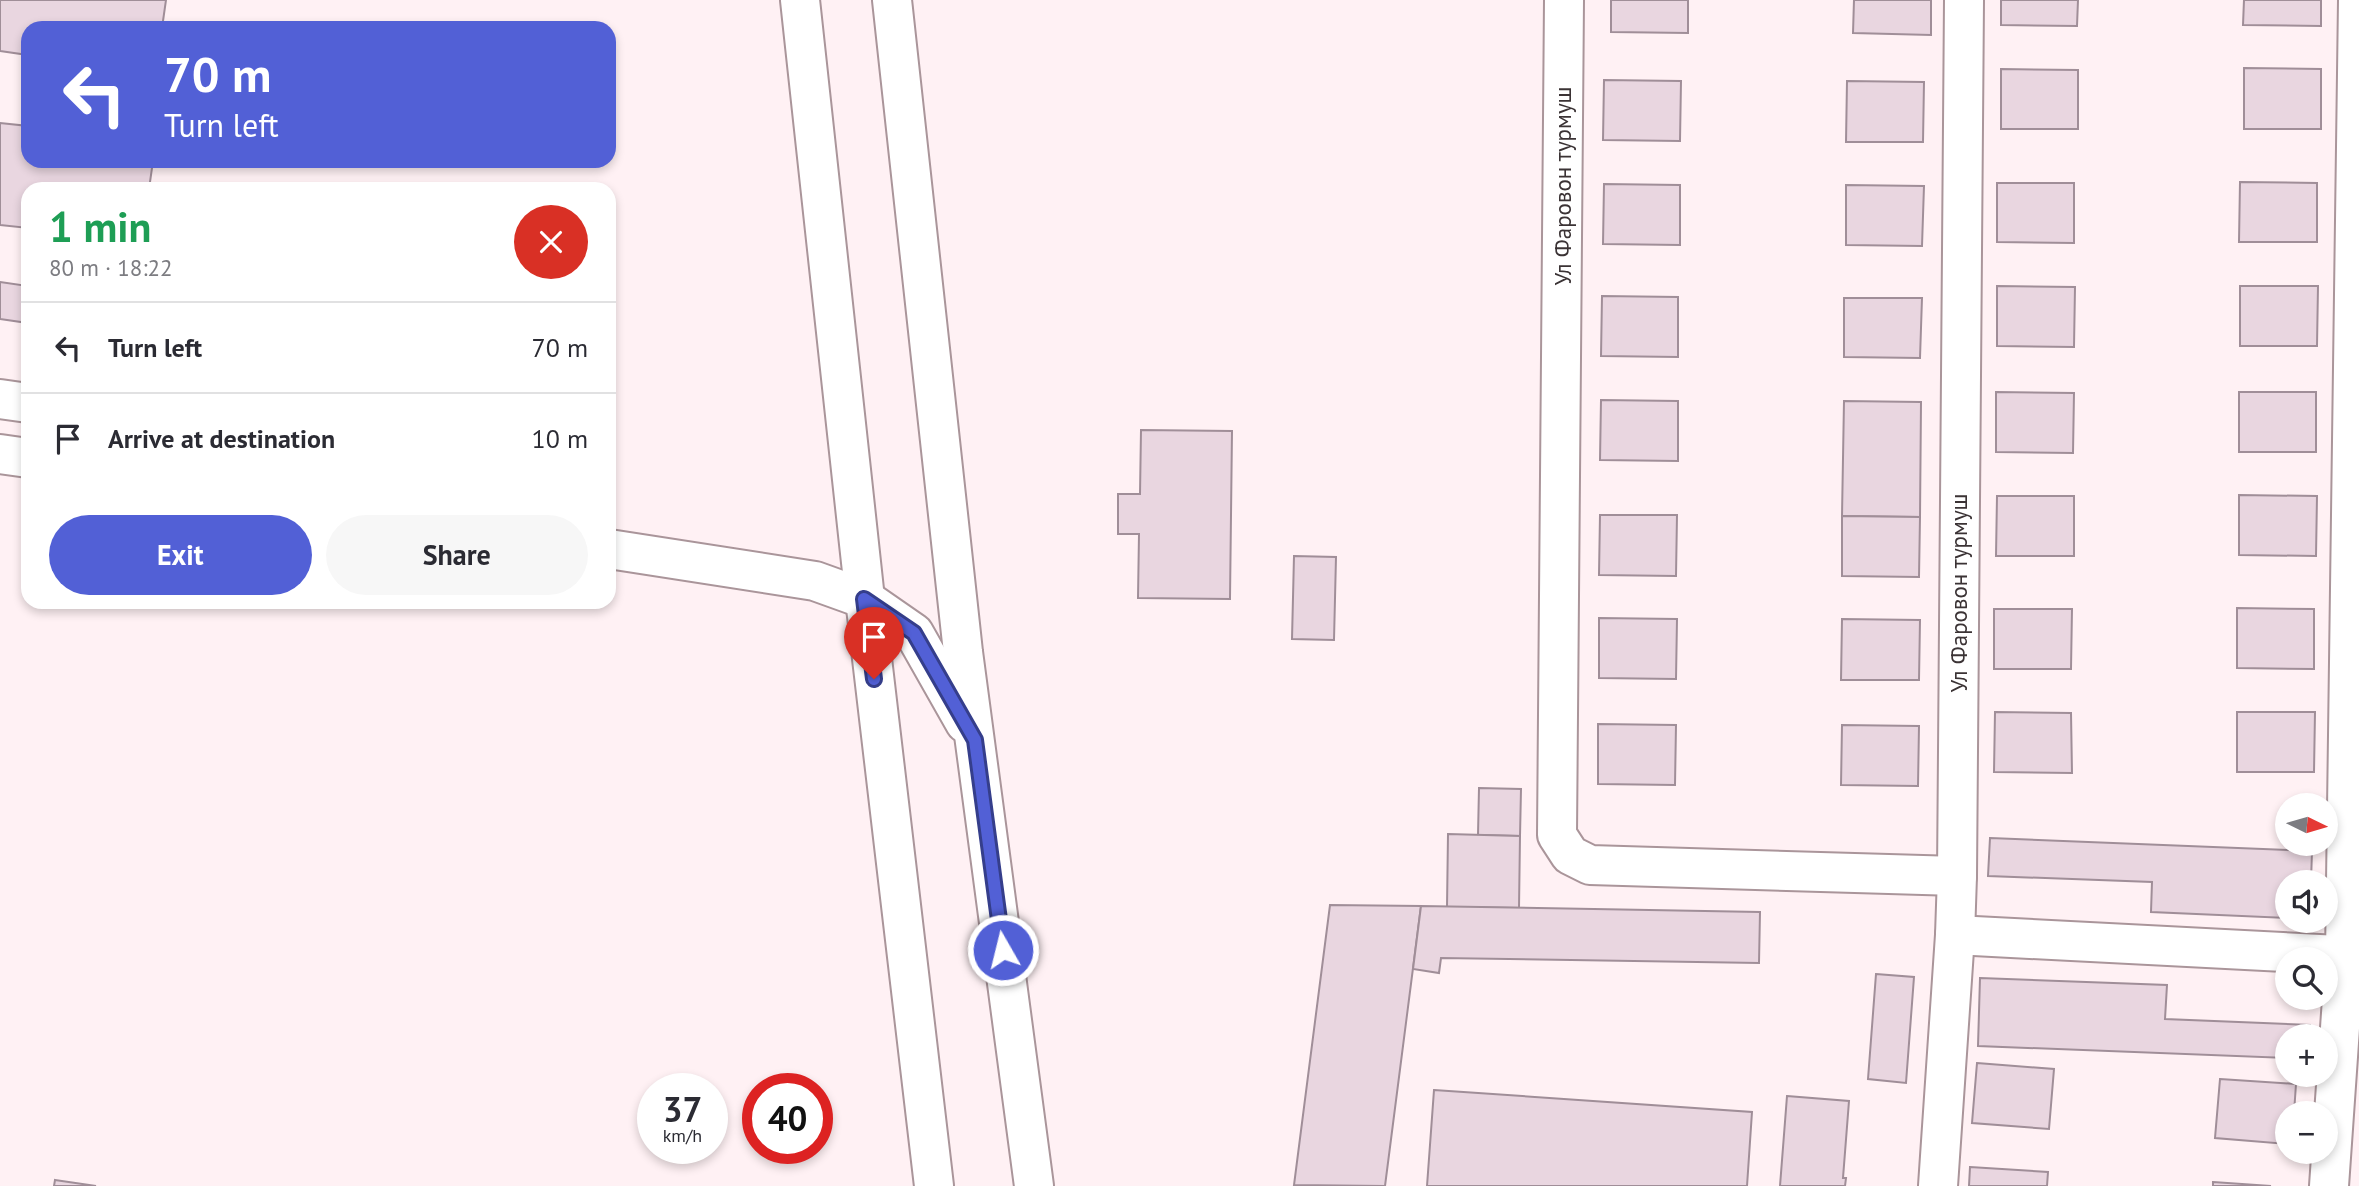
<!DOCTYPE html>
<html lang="en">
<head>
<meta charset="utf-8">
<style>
	:root { --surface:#fff; --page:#f7f7f7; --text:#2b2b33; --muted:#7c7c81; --line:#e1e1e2; --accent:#5260d6 }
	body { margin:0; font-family:"PT Sans",sans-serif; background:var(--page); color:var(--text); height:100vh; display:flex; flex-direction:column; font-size:26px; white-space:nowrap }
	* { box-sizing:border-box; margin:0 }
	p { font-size:23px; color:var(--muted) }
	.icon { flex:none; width:38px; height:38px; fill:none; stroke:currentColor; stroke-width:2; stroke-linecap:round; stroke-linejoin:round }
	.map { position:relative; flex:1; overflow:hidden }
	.panel { position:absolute; left:21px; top:182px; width:595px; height:427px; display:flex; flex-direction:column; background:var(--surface); border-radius:21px; box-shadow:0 4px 10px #0003 }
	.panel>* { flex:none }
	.guide { position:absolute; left:21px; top:21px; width:595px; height:147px; border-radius:21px; box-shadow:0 4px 10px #0003; background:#5260d6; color:#fff; overflow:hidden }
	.needle { width:46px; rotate:95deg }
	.fabs { position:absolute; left:2275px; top:793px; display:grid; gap:14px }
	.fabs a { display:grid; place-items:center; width:63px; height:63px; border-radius:50%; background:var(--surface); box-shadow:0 4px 10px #0003; font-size:35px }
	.speed { position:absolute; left:637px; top:1073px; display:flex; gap:14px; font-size:35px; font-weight:700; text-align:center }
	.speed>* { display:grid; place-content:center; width:91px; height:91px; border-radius:50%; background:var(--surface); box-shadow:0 4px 10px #0003; line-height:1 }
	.speed small { font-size:18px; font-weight:400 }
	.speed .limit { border:10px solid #d22; background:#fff; color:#111 }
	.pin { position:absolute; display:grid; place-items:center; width:60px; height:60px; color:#fff; margin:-72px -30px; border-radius:50% 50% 50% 0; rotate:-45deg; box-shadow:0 0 7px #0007 }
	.pin .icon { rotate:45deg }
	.me { position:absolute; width:77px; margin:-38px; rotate:352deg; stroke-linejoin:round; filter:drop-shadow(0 0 5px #0008) }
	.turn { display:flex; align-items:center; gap:24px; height:147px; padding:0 28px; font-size:32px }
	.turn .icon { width:91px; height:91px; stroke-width:2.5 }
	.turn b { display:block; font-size:49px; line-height:60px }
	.round { display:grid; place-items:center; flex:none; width:74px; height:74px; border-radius:37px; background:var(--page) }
	.overview { display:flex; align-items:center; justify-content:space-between; height:119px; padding:0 28px }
	h1 { font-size:42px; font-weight:800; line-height:52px; color:#1e9e55 }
	.button { display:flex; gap:14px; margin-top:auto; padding:14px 28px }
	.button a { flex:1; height:80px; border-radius:42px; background:var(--accent); color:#fff; font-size:28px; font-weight:800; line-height:80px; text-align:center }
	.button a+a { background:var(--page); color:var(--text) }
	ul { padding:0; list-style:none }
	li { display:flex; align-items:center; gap:21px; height:91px; padding:0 28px; border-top:2px solid var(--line) }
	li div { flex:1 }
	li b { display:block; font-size:26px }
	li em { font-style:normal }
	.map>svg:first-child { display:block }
</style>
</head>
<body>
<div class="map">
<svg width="2359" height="1186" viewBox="0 0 2359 1186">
	<rect width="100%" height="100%" fill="#fff1f4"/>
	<g fill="#e9d6e0" stroke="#a08e98" stroke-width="2">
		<polygon points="0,0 166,0 162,28 28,28 28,55 0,51"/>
		<polygon points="1611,0 1688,0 1688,33 1611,32"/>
		<polygon points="1854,0 1931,0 1931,35 1853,33"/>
		<polygon points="2001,0 2078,0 2077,26 2001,25"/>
		<polygon points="2244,0 2321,0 2321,26 2243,25"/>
		<polygon points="2244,68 2321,69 2321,129 2244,129"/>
		<polygon points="2001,69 2078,70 2078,129 2001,129"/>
		<polygon points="1604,80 1681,81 1680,141 1603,140"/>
		<polygon points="1847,81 1924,82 1923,142 1846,142"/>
		<polygon points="0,123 28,126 28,161 153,161 149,189 28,189 28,228 0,225"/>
		<polygon points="2240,182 2317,183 2317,242 2239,242"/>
		<polygon points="1997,183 2074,183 2074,243 1997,242"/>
		<polygon points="1604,184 1680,185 1680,245 1603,244"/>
		<polygon points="1846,185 1924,186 1922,246 1846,245"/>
		<polygon points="0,282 28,286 28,323 0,319"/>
		<polygon points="1997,286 2075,287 2074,347 1997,346"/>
		<polygon points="2240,286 2318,286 2317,346 2240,346"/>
		<polygon points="1602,296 1678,297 1678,357 1601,356"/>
		<polygon points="1844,298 1922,298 1920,358 1844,357"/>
		<polygon points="1996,392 2074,393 2073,453 1996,452"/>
		<rect x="2239" y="392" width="77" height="60"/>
		<polygon points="1601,400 1678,401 1678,461 1600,460"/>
		<polygon points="1844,401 1921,402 1920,517 1842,516"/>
		<polygon points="1141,430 1232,431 1230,599 1138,598 1139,534 1118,534 1118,494 1140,494"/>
		<polygon points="2239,495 2317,496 2316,556 2239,555"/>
		<polygon points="1997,496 2074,496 2074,556 1996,556"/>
		<polygon points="1600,515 1677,515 1676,576 1599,575"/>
		<polygon points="1842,516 1920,517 1919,577 1842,576"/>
		<polygon points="1294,556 1336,557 1334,640 1292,639"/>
		<polygon points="2237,608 2314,609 2314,669 2237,668"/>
		<polygon points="1994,609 2072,609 2071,669 1994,669"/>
		<polygon points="1599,618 1677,619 1676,679 1599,678"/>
		<polygon points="1842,619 1920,620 1919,680 1841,680"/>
		<polygon points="1995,712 2071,713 2072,773 1994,772"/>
		<polygon points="2237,712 2315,712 2314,772 2237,772"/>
		<polygon points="1598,724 1676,725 1675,785 1598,784"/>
		<polygon points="1842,725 1919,726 1918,786 1841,785"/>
		<polygon points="1479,788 1521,789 1520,836 1478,835"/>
		<polygon points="1448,834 1520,836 1519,908 1447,907"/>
		<polygon points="1990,838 2312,851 2311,882 2287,882 2287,918 2151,912 2152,882 1988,876"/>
		<polygon points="1330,905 1421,906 1385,1186 1294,1185"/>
		<polygon points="1421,906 1760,912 1759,963 1441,958 1439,973 1413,969"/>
		<polygon points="1876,974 1914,977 1906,1083 1868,1079"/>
		<polygon points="1980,978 2167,985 2165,1019 2310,1025 2309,1036 2287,1036 2287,1058 1978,1046"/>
		<polygon points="1977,1063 2054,1069 2049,1129 1972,1123"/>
		<polygon points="2220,1079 2296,1084 2294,1113 2287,1113 2287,1144 2215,1138"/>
		<polygon points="1434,1090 1752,1112 1747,1186 1427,1186"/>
		<polygon points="1787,1096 1849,1101 1843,1178 1846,1178 1845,1186 1780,1186"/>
		<polygon points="1970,1167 2048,1172 2047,1186 1969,1186"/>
		<polygon points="55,1180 96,1186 54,1186"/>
		<polygon points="2213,1182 2271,1186 2213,1186"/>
	</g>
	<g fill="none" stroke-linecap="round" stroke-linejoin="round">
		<g stroke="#aa959a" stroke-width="42">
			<g id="minor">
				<polyline points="800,0 865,599 934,1186"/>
				<polyline points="892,0 963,652 1034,1186"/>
				<polyline points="1564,0 1557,835 1570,855 1590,865 1957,876"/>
				<polyline points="0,399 28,403"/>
				<polyline points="0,454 28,458"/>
				<polyline points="609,549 815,581 865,599 914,633 965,723"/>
				<polyline points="1955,935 2359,956"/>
				<polyline points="1938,1186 1955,935 1957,876 1964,0"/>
				<polyline points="2329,1186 2345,956 2358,0"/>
			</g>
		</g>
		<use href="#minor" stroke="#fff" stroke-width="38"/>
	</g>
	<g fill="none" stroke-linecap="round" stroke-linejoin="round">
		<g stroke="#353e8b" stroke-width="18">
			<polyline id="route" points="874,679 864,599 914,633 975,740 1003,950"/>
		</g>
		<use href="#route" stroke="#5260d6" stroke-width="12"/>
	</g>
	<g text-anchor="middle" stroke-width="6" stroke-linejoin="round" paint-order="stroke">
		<g font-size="23" fill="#3b3335" stroke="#fff">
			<text transform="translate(1563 186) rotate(-90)" y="8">Ул Фаровон турмуш</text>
			<text transform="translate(1959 593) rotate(-90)" y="8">Ул Фаровон турмуш</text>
		</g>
	</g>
</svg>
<div class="fabs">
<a><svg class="needle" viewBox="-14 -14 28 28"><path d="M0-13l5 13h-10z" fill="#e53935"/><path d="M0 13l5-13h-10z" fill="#7c7c81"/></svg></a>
<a><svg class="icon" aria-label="sound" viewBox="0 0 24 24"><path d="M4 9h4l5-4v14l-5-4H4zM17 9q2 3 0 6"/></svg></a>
<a><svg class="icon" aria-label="search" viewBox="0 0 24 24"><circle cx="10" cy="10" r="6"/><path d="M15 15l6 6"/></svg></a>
<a>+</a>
<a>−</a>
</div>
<div class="speed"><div>37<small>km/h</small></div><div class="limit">40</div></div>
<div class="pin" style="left:874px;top:679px;background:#d93025"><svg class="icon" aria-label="arrive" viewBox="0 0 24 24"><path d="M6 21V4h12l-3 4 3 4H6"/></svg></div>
<svg class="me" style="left:1003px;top:950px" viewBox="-20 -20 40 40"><circle r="17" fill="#5260d6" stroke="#fff" stroke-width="3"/><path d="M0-11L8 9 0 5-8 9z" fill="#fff"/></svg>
<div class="guide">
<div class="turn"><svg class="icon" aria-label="left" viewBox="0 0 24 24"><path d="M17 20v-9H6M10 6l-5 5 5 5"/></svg><div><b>70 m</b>Turn left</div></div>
</div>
<section class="panel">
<div class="overview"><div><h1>1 min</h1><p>80 m · 18:22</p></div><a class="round" style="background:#d93025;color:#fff"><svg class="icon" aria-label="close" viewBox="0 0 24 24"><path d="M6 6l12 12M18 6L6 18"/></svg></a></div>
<ul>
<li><svg class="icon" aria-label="left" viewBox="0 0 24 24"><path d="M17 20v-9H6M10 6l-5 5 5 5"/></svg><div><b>Turn left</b></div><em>70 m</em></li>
<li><svg class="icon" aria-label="arrive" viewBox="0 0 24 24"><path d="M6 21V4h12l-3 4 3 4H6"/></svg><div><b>Arrive at destination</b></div><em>10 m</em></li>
</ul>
<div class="button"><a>Exit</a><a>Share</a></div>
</section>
</div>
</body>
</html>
